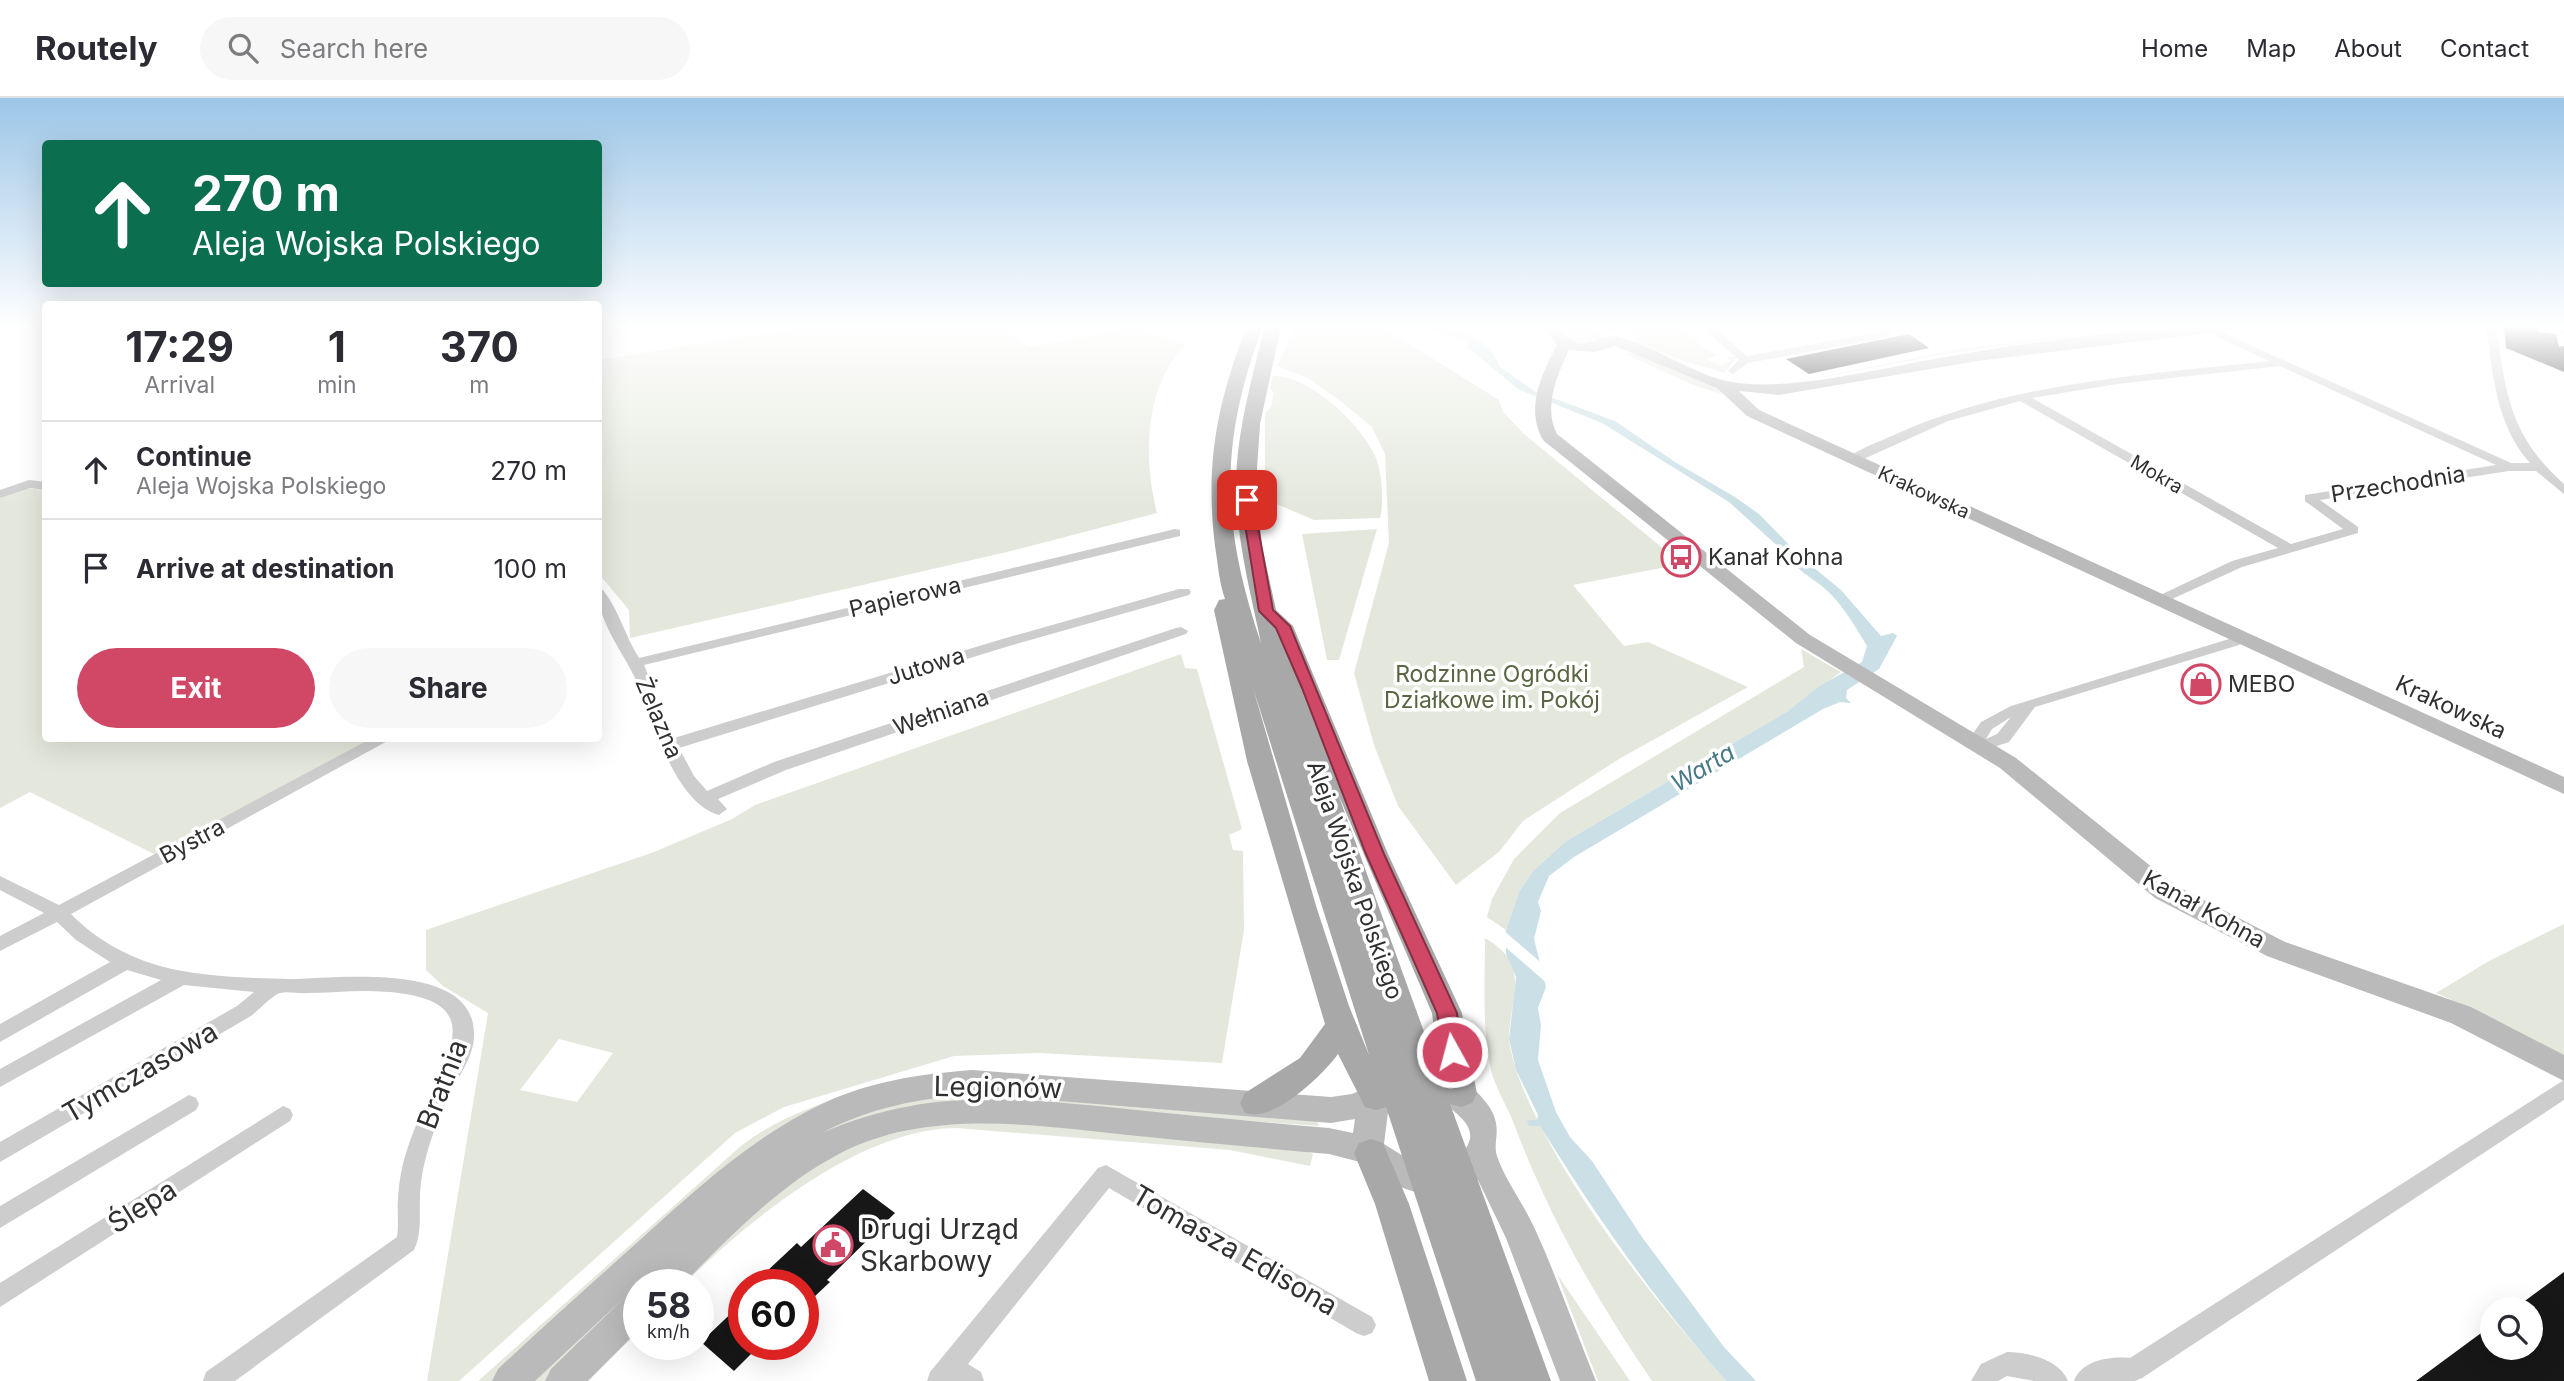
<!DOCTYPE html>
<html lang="en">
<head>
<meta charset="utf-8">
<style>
	:root { --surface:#fff; --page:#f7f7f7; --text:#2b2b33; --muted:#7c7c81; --line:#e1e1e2; --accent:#d14866 }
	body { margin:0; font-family:Inter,sans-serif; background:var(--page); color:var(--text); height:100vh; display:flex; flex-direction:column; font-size:26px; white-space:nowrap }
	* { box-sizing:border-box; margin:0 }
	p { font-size:23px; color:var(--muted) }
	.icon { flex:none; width:38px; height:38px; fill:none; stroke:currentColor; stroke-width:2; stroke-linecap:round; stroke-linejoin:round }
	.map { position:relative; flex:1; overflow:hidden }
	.details { position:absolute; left:42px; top:203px; width:560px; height:441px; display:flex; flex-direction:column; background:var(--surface); border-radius:7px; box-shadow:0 7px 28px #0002 }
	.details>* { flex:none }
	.top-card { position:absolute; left:42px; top:42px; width:560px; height:147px; border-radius:7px; box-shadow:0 7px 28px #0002; background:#0b6e4f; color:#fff; overflow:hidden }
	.buttons { position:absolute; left:2480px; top:1199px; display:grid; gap:14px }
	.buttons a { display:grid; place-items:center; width:63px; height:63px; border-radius:50%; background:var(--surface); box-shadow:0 7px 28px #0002; font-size:35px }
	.speed { position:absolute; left:623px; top:1171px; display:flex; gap:14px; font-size:35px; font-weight:700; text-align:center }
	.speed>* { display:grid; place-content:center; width:91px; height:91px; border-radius:50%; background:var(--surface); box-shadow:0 7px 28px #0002; line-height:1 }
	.speed small { font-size:18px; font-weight:400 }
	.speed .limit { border:10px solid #d22; background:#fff; color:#111 }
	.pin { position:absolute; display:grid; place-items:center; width:60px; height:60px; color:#fff; margin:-30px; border-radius:14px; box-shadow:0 4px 10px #0006 }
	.me { position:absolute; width:77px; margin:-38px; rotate:353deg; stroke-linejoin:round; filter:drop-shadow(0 0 5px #0008) }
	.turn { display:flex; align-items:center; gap:24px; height:147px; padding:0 35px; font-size:32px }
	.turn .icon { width:91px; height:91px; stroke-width:2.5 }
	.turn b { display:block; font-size:49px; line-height:60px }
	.eta { display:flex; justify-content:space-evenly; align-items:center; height:119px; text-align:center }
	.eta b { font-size:42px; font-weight:700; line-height:49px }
	.button { display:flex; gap:14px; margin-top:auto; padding:14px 35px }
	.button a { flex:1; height:80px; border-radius:42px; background:var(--accent); color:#fff; font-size:28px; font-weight:700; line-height:80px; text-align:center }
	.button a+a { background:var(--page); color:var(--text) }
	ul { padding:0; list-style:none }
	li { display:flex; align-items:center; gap:21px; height:98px; padding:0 35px; border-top:2px solid var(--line) }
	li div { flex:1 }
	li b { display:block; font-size:26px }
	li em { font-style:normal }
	header { display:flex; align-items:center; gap:42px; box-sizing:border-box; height:98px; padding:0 35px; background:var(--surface); border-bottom:2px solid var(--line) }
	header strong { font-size:33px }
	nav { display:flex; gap:38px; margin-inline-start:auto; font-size:24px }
	.search { width:490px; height:63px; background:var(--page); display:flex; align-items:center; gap:18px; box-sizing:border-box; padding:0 24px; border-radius:38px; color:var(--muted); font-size:26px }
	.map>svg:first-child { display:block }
</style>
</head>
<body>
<header>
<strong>Routely</strong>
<div class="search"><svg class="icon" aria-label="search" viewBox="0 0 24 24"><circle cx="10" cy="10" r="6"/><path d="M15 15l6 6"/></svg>Search here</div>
<nav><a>Home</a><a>Map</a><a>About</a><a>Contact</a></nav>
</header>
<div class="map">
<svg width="2564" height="1283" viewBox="0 0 2564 1283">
	<rect width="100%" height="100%" fill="#fff"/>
	<g fill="#e4e8dc" fill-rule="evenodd">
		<path d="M807 228H1001L1028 248H1039L1131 228 1185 247C1144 289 1143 361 1157 415L1007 454 630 540 629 512 599 476V262Z"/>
		<polygon points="1295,228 1381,228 1499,302 1503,314 1524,336 1682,466 1573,487 1624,548 1648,544 1748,589 1619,661 1523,723 1499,754 1456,787 1398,708 1374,647 1354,575 1389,445 1385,356 1372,329 1343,305 1308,280 1277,268"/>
		<path d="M1571 228 1593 229 1607 242C1592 248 1574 249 1562 236Z"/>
		<polygon points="1637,228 1684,229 1686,232 1684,233 1698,241 1696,244 1717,257 1707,261 1721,268 1731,263 1727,259 1737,259 1724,275 1671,259 1636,244 1632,237"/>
		<polygon points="2118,232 1940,257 1781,287 1959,251"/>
		<polygon points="1632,254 1717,288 1729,298 1698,289 1625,256"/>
		<path d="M1273 278C1310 277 1363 328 1376 360 1382 375 1384 406 1380 420L1314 422 1265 401V315L1271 309 1274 295 1270 290Z"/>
		<polygon points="24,390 45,392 46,640 376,641 154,756 30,694 0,710 0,400"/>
		<polygon points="1377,431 1339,562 1327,562 1302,436"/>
		<polygon points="1801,551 1841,574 1788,613 1566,743 1532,774 1519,794 1506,832 1487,819 1492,801 1514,761 1560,715 1804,569"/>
		<path d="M1181 556 1185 570 1197 571 1242 731 1229 737 1233 752 1243 753 1244 832 1222 965 1039 955 954 958 784 1009 735 1035 459 1283H427L488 915 443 888 426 872V832L654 754 732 721 755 707ZM559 941 613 955 577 1004 520 992Z"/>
		<polygon points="2564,826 2564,958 2486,917 2436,895 2489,863"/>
		<path d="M1485 840C1531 867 1511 895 1509 938 1509 950 1514 964 1517 975 1556 1081 1651 1198 1726 1283H1652C1596 1201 1549 1119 1514 1026 1507 1007 1493 987 1490 967 1482 926 1485 882 1485 840Z"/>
		<polygon points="983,994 1317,1023 1319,1028 973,1003 905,1009 878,1017 704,1128 644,1186 639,1186 639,1192 545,1283 530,1283 591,1220 810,1036 906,1001"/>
		<path d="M845 997 493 1283H478L742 1047C774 1023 808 1010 845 997Z"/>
		<path d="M960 1021 1298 1050 1313 1056 1310 1068 1230 1052 956 1030C860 1031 750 1121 684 1186H674L750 1112 851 1045Z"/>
		<polygon points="1557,1176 1630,1283 1598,1283"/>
	</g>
	<path fill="#cbe0e6" d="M1419 228C1451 228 1489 237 1499 268L1534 293 1615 323 1675 364 1735 399 1759 416 1802 460 1841 492 1881 538 1893 535 1897 538 1879 571 1847 592 1846 600 1851 605 1840 604 1823 611 1574 759 1549 778 1538 804 1541 813 1534 841 1546 889 1538 910 1541 927 1538 962 1556 1014 1570 1039 1592 1063 1642 1139 1724 1249 1756 1283H1726C1655 1203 1596 1118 1540 1028H1529L1527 1022H1537L1538 1017 1516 972 1509 941 1516 879 1506 856V832L1519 794 1532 774 1566 743 1788 613 1818 589 1862 564 1867 548C1854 527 1842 505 1823 489 1814 481 1797 473 1794 463L1729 404 1602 325 1518 291 1466 248 1469 246 1465 242Z"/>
	<polygon fill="#fff" points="1503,832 1545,868 1549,887 1503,847"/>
	<g fill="#171717">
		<polygon points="2504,228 2538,228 2539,234 2556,236 2559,249 2564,248 2564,274 2506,250"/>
		<polygon points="1909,236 1929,250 1809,276 1786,261"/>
		<polygon points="863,1091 895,1115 827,1182 830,1184 813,1200 811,1198 803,1206 803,1186 761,1186 769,1179 765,1175 797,1145 801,1149"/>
		<polygon points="2564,1174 2564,1283 2416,1283 2492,1227 2492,1250 2530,1250 2530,1211 2514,1211"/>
		<polygon points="744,1203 744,1246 761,1246 734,1273 701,1244"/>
	</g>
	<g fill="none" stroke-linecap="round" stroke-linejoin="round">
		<g fill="#cdcdcd" fill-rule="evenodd">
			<polygon points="1609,228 1622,228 1610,235 1605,232"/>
			<polygon points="1701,228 1713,228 1747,258 1880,234 1874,228 1885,228 1892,236 1887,239 1748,265 1733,276 1728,273 1739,262"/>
			<path d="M2486 228H2496C2506 297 2510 338 2564 386V396L2536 373H2509L2320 402 2358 429V435L2242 469 2159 507 2154 506 2152 503 2154 500 2232 463 2278 450 2020 303 1948 323 1857 364H1849L1847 361C1859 350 1879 344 1894 337 2012 284 2142 277 2269 263L2215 238 2214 236 2219 233 2511 365H2530C2496 327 2493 277 2486 228ZM2280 268 2496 367 2305 397V403L2343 431 2291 446 2032 300 2117 286Z"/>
			<polygon points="29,382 46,384 46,392 30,390 0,400 0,392"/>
			<path d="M1175 431 1180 432V438L644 567 674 640 999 542 1179 491H1189L1191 494 1189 497 1009 548 679 650 694 678 707 693 774 664 1176 530 1181 529 1188 533 1186 536 786 672 718 701 727 711 719 717C674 704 654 624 637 584 623 553 598 526 598 491L603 492C619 512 625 538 639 560Z"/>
			<path d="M2241 535 2248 539 2239 547 2035 609 2009 644 1982 653 1976 652 1970 640 1981 624 2011 608 2229 541ZM2011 619 1997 636 1986 641 1992 631Z"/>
			<path d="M372 640H393L71 816C98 844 135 863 172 871 210 879 250 880 289 881 334 881 473 862 474 935 475 957 460 976 451 994 442 1011 435 1030 429 1048 424 1065 420 1083 420 1100 419 1119 422 1135 414 1152L235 1283H203L206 1274 397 1139C399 1126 397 1114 398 1101 399 1083 402 1066 408 1049 433 970 514 895 366 893 347 893 327 895 307 895 300 896 287 893 280 895 271 898 259 912 251 918L0 1064V1044L237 908 254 894 184 887 0 989V971L161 882 127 872 0 944V926L110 864 76 842 57 824 0 853V838L44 815 0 792V778L59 807Z"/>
			<path d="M2564 982V1002L2142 1280 2135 1283H2074C2082 1262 2110 1258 2130 1260Z"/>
			<polygon points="189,997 196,1000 199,1006 196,1012 0,1130 0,1108"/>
			<polygon points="283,1008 290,1011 293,1017 290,1023 0,1209 0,1185"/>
			<polygon points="1106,1067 1372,1219 1376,1227 1372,1235 1364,1238 1356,1235 1109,1090 968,1266 981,1274 984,1283 927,1283 930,1274 1098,1070"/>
			<path d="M2007 1254C2028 1254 2060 1262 2068 1283H2034L2007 1278 1998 1283H1971L1981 1266Z"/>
		</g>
		<g fill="#bababa" fill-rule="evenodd">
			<path d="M1543 228H1558C1582 264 1598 233 1618 239 1655 248 1689 274 1726 283 1786 296 1889 268 1951 258 2042 242 2149 228 2241 228L2234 232 1977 263 1779 297 1739 293 1759 312 2564 679V696L1747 318 1717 290 1615 248 1594 254 1569 252C1557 277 1543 310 1557 336L1810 537 2016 660 2173 786 2285 844 2471 909 2564 957V983L2451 925 2267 858 2155 800 2000 670 1796 545 1544 343C1524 312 1542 275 1557 247Z"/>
			<path d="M972 972 1331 999 1352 996 1389 980 1399 983 1404 992 1399 1001 1389 1006 1384 1046 1419 1068 1452 1065C1498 1027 1444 1015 1431 989L1436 980C1456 973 1477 991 1488 1007 1504 1030 1492 1043 1497 1058 1505 1082 1523 1105 1534 1129 1557 1179 1575 1232 1596 1283H1560L1506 1140 1478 1082 1444 1096H1421L1400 1089 1360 1064 1329 1056C1262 1050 1195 1044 1128 1037 1032 1027 926 1010 837 1057 777 1089 730 1139 683 1186H645L648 1177 627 1197 639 1192V1232L588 1283H545L551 1271 626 1198 535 1283H492L498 1271C545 1227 592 1185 640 1142 696 1091 753 1039 822 1006 870 983 920 976 972 972ZM972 996 1331 1025 1355 1021 1353 1035 1329 1030C1262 1024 1194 1018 1127 1011 1016 1000 928 989 822 1035 871 1009 918 1001 972 996Z"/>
		</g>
		<g fill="#a8a8a8" fill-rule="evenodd">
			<path d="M1247 228H1263C1219 345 1221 427 1261 545 1250 492 1236 440 1236 386 1237 332 1252 280 1265 228H1281L1260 326 1256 386 1262 448 1276 512 1293 528 1388 756 1462 915 1477 996 1472 1005 1461 1009 1450 1006 1551 1283H1476L1386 1009 1376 1012 1365 1009 1338 956C1322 978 1273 1025 1245 1015L1240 1005 1245 995 1300 960 1325 926 1247 663 1214 512 1219 502 1225 501C1219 484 1218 466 1215 448 1205 366 1217 304 1247 228ZM1253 590 1369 957 1349 908 1317 811ZM1338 696 1432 915 1440 978Z"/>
			<polygon points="1371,1041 1383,1045 1409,1106 1467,1283 1429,1283 1375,1106 1354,1055 1359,1045"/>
		</g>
		<g stroke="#858585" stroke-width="5">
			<polyline id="rail" points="2556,228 2564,232"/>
		</g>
		<use href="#rail" stroke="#fff" stroke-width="3.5" stroke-dasharray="10" stroke-linecap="butt"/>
	</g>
	<linearGradient id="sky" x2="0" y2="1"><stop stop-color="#9cc6e7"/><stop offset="0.56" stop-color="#fff"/><stop offset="1" stop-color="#fff" stop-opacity="0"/></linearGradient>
	<rect width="2564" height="408" fill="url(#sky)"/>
	<polygon fill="#d14866" stroke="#882f42" stroke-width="2" points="1247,399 1253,402 1273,512 1290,528 1384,756 1457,915 1462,954 1459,959 1444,959 1437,915 1366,756 1302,590 1276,530 1259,513 1241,402"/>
	<defs>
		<g id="bus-ring" transform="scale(2.0125)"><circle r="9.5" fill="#fff" stroke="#d14866" stroke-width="1.5"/><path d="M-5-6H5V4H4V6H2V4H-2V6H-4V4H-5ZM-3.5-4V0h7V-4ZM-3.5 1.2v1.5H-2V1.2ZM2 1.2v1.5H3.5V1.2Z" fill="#d14866"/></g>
		<g id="shop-ring" transform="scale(2.0125)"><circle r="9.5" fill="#fff" stroke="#d14866" stroke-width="1.5"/><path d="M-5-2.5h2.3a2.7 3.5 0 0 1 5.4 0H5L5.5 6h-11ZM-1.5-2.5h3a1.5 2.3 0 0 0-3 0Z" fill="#d14866"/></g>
		<g id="civic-ring" transform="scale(2.0125)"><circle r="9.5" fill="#fff" stroke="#d14866" stroke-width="1.5"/><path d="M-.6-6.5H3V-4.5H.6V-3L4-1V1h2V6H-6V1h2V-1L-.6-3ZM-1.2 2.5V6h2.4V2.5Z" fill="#d14866"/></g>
	</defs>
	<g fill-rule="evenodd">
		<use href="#bus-ring" x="1681" y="459"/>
		<use href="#shop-ring" x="2201" y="586"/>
		<use href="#civic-ring" x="833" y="1147"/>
	</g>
	<g text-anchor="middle" stroke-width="7" stroke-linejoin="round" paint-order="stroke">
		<g font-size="19" fill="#303030" stroke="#fff">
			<text transform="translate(2157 376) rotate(30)" y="7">Mokra</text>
			<text transform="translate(1924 394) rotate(25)" y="7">Krakowska</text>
		</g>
		<g font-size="23" fill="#303030" stroke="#fff">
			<text transform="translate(2398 386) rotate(-9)" y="8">Przechodnia</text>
			<text transform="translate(905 499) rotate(-13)" y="8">Papierowa</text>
			<text transform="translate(926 568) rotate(-17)" y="8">Jutowa</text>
			<text transform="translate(2451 609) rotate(25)" y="8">Krakowska</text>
			<text transform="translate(941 614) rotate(-19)" y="8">Wełniana</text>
			<text transform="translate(659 620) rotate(67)" y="8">Żelazna</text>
			<text transform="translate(192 743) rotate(-28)" y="8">Bystra</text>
			<text transform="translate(1355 782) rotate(71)" y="8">Aleja Wojska Polskiego</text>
			<text transform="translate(2204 811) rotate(29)" y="8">Kanał Kohna</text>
		</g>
		<g font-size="23" fill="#303030" stroke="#fff" text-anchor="start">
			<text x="1708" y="467">Kanał Kohna</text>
			<text x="2228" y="594">MEBO</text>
		</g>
		<g font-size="23" fill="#586642" stroke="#fff">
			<text x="1492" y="584">Rodzinne Ogródki<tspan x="1492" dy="26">Działkowe im. Pokój</tspan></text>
		</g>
		<g font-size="24" font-style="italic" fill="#477988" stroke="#fff">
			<text transform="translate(1703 670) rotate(-31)" y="8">Warta</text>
		</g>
		<g font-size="28" fill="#303030" stroke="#fff">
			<text transform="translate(140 974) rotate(-30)" y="10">Tymczasowa</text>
			<text transform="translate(442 986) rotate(-69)" y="10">Bratnia</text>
			<text transform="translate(998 989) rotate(1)" y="10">Legionów</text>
			<text transform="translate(142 1108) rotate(-32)" y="10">Ślepa</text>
			<text transform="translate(1235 1152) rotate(30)" y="10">Tomasza Edisona</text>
		</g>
		<g font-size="28" fill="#303030" stroke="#fff" text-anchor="start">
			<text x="860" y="1141">Drugi Urząd<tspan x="860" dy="32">Skarbowy</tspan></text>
		</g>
	</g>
</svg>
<div class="buttons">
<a><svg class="icon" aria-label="search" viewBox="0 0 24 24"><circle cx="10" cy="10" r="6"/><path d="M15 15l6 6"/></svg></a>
</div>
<div class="speed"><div>58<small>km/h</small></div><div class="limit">60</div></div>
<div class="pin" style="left:1247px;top:402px;background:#d93025"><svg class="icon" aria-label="arrive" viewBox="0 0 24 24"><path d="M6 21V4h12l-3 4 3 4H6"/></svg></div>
<svg class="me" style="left:1452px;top:954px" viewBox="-20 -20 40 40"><circle r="17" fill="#d14866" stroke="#fff" stroke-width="3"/><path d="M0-11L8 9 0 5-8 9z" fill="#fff"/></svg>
<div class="top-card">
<div class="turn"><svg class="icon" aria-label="ahead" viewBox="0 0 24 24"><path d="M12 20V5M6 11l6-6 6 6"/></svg><div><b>270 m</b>Aleja Wojska Polskiego</div></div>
</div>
<section class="details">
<div class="eta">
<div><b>17:29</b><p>Arrival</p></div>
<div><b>1</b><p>min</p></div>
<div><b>370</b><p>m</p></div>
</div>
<ul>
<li><svg class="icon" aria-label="ahead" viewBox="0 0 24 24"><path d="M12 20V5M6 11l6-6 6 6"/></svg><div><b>Continue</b><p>Aleja Wojska Polskiego</p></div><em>270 m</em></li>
<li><svg class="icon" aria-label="arrive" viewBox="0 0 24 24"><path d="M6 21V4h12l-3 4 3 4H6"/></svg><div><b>Arrive at destination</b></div><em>100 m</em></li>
</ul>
<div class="button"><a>Exit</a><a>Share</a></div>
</section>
</div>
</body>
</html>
